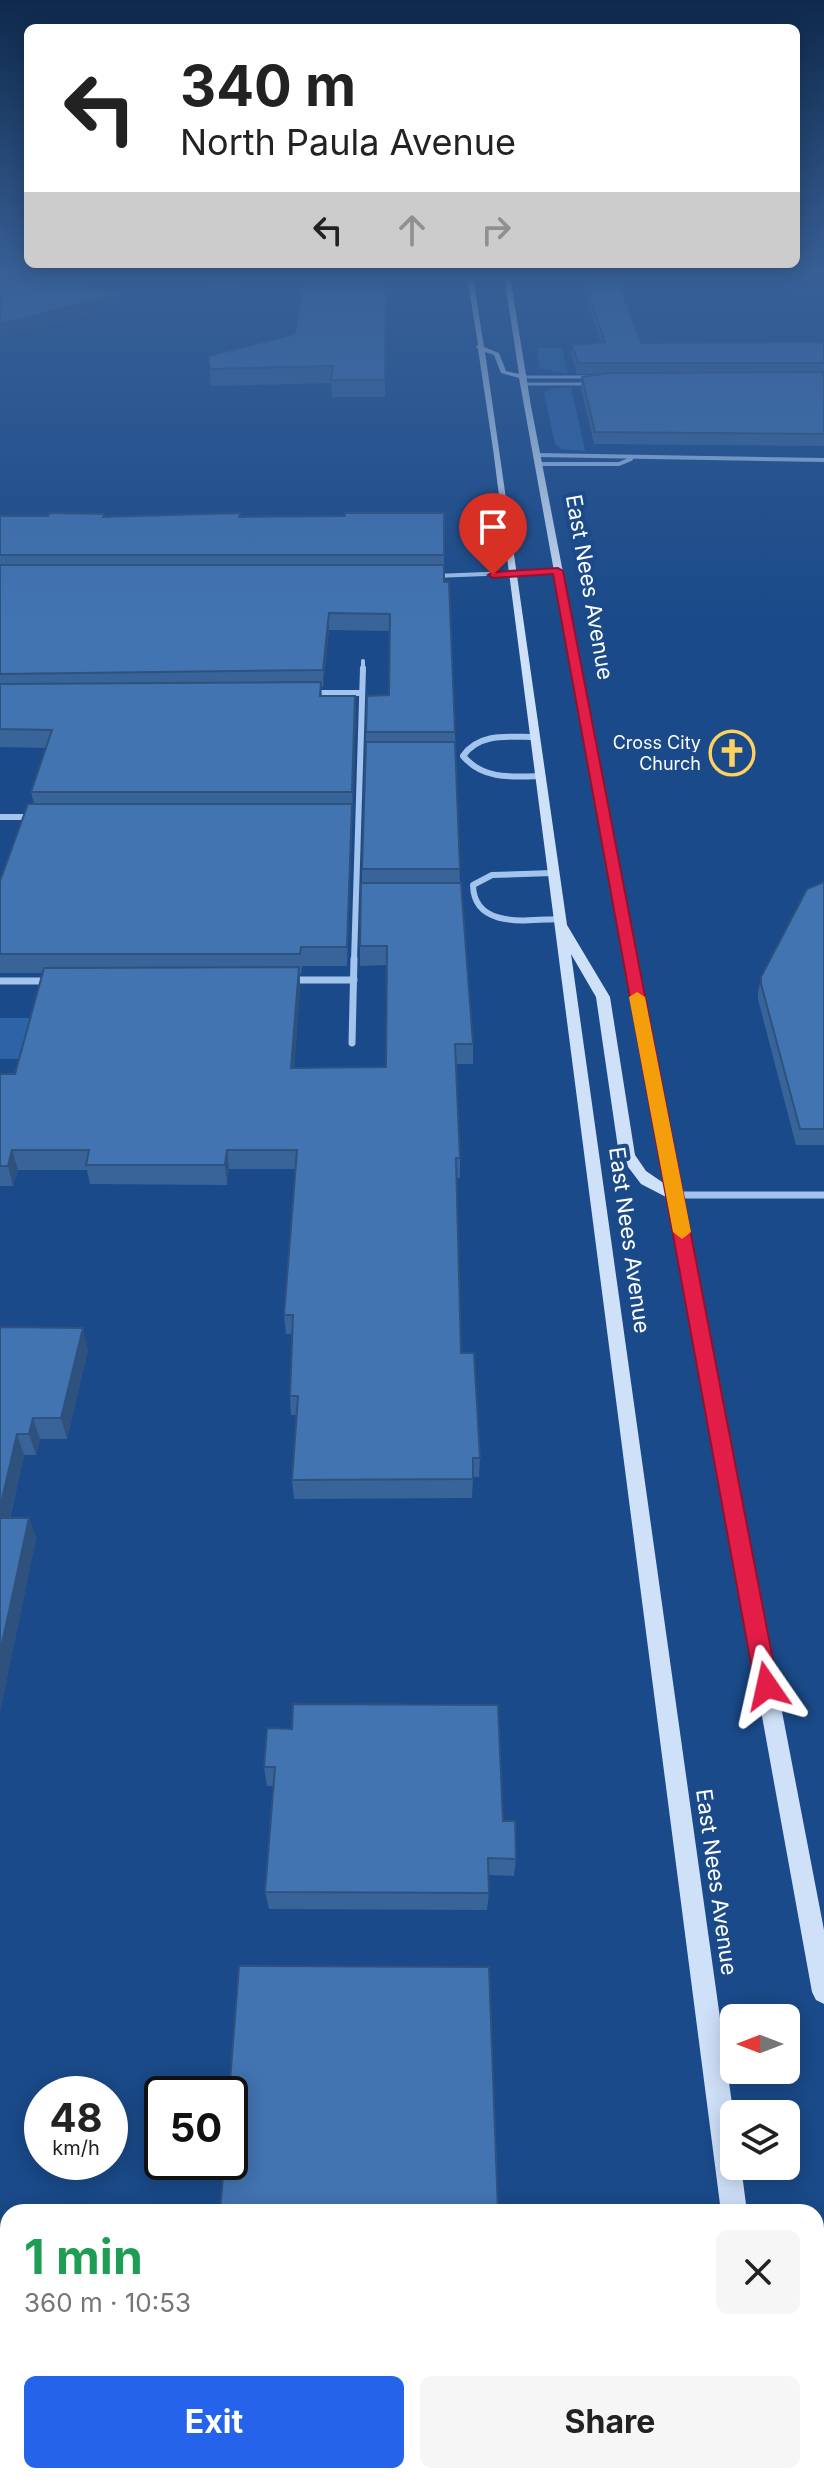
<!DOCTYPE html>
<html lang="en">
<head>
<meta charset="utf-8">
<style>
	:root { --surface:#fff; --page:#f6f6f6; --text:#222; --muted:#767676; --accent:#2563eb }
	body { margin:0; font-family:Inter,sans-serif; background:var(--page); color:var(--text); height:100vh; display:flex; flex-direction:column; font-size:30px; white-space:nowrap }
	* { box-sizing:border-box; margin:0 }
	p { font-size:26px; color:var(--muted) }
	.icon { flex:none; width:44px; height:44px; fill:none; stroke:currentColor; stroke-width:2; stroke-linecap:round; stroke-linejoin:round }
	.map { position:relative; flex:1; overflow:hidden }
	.details { position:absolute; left:0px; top:2204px; width:824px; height:280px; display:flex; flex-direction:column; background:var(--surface); border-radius:24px 24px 0 0; box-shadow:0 4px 20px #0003 }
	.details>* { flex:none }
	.top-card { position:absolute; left:24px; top:24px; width:776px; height:244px; border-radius:12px; box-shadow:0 4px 20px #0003; background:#fff; color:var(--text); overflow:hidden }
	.needle { width:52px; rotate:270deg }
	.fabs { position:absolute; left:720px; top:2004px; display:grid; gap:16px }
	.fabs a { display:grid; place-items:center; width:80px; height:80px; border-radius:12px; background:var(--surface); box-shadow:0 4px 20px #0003; font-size:40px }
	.speed { position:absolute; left:24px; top:2076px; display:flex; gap:16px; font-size:40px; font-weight:700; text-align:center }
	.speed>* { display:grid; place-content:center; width:104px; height:104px; border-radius:50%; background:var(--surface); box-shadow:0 4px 20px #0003; line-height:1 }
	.speed small { font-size:20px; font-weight:400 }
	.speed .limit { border:4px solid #111; border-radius:12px; background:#fff; color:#111 }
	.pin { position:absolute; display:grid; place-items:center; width:68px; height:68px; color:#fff; margin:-82px -34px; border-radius:50% 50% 50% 0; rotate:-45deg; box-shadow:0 0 8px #0007 }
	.pin .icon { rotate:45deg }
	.me { position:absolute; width:88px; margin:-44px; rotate:349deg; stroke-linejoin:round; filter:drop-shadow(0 0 6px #0008) }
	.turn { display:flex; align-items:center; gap:28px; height:168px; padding:0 24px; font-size:36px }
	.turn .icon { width:104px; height:104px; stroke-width:2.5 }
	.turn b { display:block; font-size:56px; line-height:68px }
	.lanes { display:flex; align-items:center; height:76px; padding:0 24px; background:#0003; justify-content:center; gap:40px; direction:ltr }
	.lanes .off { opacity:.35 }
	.round { display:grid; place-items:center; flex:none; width:84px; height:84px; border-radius:12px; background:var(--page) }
	.overview { display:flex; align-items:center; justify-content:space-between; height:136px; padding:0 24px }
	h1 { font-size:48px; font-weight:700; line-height:60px; color:#1e9e55 }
	.button { display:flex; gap:16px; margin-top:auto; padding:16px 24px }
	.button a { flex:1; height:92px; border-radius:12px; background:var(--accent); color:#fff; font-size:32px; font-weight:700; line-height:92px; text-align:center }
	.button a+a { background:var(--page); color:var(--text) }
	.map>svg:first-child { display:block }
</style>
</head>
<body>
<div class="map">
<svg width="824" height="2484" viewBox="0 0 824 2484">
	<rect width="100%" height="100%" fill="#1a4a89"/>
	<g fill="#2c64a7">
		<polygon points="537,348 562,348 568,374 540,368"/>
		<polygon points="571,387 585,451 561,449 555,444 544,393 549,389"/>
		<polygon points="0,1018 40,1018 29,1059 0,1059"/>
	</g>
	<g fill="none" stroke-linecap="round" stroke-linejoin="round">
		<g stroke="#a3c4ed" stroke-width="3">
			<polyline points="522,377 593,377"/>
			<polyline points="523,384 589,384"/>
		</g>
		<g stroke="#a3c4ed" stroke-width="4">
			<polyline points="538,455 824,460"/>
			<polyline points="539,464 619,464 631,459"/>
			<polyline points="435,576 558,571"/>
			<polyline points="363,670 363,661"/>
		</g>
		<g stroke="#a3c4ed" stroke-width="6">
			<polyline points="313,693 362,693"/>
			<path d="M535 737C510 737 479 732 463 756 483 780 512 777 541 776"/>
			<polyline points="0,817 31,817"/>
			<path d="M553 873 492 875 473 885C474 929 527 920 559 919"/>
			<polyline points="354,961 363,668"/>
		</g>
		<g stroke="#a3c4ed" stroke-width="7">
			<polyline points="289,980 354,980"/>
			<polyline points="0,981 51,981"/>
			<polyline points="352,1043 354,959"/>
			<polyline points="675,1195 824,1195"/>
		</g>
		<g fill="#cfe1f9" fill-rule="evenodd">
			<path d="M467 276H473L484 347 499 353 506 371 519 374 504 276H510L531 406 824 1930V2004L816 2000 812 1992 668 1198 641 1184 619 1155 596 997 571 954 734 2118V2166H741L747 2212H721L493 449 478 349 476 347 478 345ZM485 352 494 355 501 373 519 378 665 1184 646 1171 635 1155 610 997 567 925Z"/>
			<polygon points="755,2476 783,2476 786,2484 756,2484"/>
		</g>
	</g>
	<g fill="#396499" fill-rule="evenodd">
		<polygon points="207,276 245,276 243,280 236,289 207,289 206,279"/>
		<polygon points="386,276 385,397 332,397 331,383 211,386 208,356 295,334 353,278"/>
		<polygon points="578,276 616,276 641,343 824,342 824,446 594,444 581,388 582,377 602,374 577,374 571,355 572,345 601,343"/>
		<path d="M444 513V582L455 732 460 883 473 1044V1064H456L460 1158V1178H457L461 1353 480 1458 479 1477H473L472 1498 294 1499 292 1480 296 1415H291L290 1396 292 1334H286L284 1315 296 1169H229L227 1185 90 1184 87 1170H18L13 1186H0V1074H15L43 973H0V881L34 804 31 792 46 748 0 747V516H345ZM329 630 390 631 389 695 366 732 360 946V966L386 965V1067L294 1068 300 987V974H301L302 966H347L356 713 355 696H322L321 687H323Z"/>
		<polygon points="824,882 824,1145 796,1145 758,999 758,993 761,977"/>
		<polygon points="0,1327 88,1350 67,1439 40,1439 36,1455 24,1455 10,1518 29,1518 36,1538 0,1712"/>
		<polygon points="267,1728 503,1821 516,1859 514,1876 488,1875 489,1893 487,1910 269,1909 265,1892 274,1786 267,1786 264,1767"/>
	</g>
	<g fill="#2e517d">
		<polygon points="80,276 88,276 79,294 77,282"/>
		<polygon points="238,276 245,276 243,280 236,289 236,279"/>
		<polygon points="118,295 119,307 0,338 0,324"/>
		<polygon points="329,613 329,630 323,687 323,670"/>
		<polygon points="355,696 356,713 353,810 352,792"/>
		<polygon points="352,804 352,822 347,966 347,947"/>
		<polygon points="299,967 300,987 293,1087 291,1068"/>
		<polygon points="12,1150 18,1170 13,1186 8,1166"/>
		<polygon points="227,1150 229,1169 227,1185 225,1165"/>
		<polygon points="83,1328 88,1350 67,1439 61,1418"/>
		<polygon points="33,1418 40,1439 36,1455 29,1434"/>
		<polygon points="17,1434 24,1455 5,1538 0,1523 0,1508"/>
		<polygon points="29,1518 36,1538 0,1712 0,1653"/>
		<polygon points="87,2476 97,2476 96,2484 86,2484"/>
	</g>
	<g fill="#4274b2" stroke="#2e517d" stroke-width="2">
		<polygon points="0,276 80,276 77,282 118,295 0,324"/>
		<polygon points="207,276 238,276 236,279 206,279"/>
		<polygon points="353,276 386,276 385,380 331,380 333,366 210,369 208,356 295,334 304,278 353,278"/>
		<polygon points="582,276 616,276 641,343 824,342 824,363 578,363 572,345 605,342"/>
		<polygon points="824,372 824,434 595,432 582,377 609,373"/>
		<polygon points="49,513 104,514 103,517 240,513 239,517 345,516 345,513 444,513 444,555 0,555 0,516 48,516"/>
		<polygon points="0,565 444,565 444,582 449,582 455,732 366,732 367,696 389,695 390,614 329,613 323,670 0,674"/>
		<polygon points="321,682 320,696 355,696 352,792 31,792 52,730 0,729 0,684"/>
		<polygon points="366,742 455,742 460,869 362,869"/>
		<polygon points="28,804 352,804 347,947 301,947 300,954 0,954 0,881"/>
		<polygon points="824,882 824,1129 800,1129 761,984 761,977 807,889"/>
		<polygon points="361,883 461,883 473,1044 455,1044 460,1158 456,1158 461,1353 474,1353 480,1458 473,1458 473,1479 292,1480 298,1396 290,1396 293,1315 284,1315 297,1150 227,1150 225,1165 86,1165 89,1150 12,1150 8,1166 0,1166 0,1074 15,1074 44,968 299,967 291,1068 386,1067 387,946 360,946"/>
		<polygon points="0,1327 83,1328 61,1418 33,1418 29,1434 17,1434 0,1508"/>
		<polygon points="0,1518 29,1518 0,1653"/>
		<polygon points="293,1704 498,1705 503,1821 515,1821 516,1859 488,1858 489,1893 265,1892 275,1767 264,1767 267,1728 292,1729"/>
		<polygon points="239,1966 489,1967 498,2212 220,2212 224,2162 230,2162 229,2094"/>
		<polygon points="0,2340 8,2340 8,2476 87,2476 86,2484 0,2484"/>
		<polygon points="193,2476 517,2476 517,2484 192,2484"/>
	</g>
	<linearGradient id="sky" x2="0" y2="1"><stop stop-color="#0e294b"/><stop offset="0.44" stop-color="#386097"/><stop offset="1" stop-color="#386097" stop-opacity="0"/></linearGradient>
	<rect width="824" height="623" fill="url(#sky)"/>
	<polygon fill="#e11d48" stroke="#92132f" stroke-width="2" points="558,568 563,571 778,1686 775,1693 767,1697 758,1693 755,1686 553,574 493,578 488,575 493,572"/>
	<polygon fill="#f59e0b" points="637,992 645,997 691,1232 682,1239 673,1232 629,997"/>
	<defs>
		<g id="church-ring" transform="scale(2.3)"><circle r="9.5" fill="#1a4a89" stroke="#ffd15f" stroke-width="1.5"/><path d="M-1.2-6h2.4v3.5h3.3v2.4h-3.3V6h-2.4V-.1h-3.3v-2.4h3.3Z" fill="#ffd15f"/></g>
	</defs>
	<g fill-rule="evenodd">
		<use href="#church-ring" x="732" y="753"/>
	</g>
	<g text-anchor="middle" stroke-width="8" stroke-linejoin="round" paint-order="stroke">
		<g font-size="18" fill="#fff" stroke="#1a4a89" text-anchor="end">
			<text x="701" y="749">Cross City<tspan x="701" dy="21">Church</tspan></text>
		</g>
		<g font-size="22" fill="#fff" stroke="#1a4a89">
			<text transform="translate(590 587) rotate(80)" y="8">East Nees Avenue</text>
			<text transform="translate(630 1240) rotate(82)" y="8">East Nees Avenue</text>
			<text transform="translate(717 1882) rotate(82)" y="8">East Nees Avenue</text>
		</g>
	</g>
</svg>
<div class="fabs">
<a><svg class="needle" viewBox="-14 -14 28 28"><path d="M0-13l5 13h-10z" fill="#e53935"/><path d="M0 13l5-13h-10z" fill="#767676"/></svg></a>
<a><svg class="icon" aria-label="layers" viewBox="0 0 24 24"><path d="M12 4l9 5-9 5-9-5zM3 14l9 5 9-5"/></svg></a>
</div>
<div class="speed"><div>48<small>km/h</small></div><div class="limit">50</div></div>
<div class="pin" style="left:493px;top:575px;background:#d93025"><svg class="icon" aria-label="arrive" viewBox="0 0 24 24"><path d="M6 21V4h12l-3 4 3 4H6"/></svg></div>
<svg class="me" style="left:767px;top:1686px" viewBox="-20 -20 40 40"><path d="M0-17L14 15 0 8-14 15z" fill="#e11d48" stroke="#fff" stroke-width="4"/></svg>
<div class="top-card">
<div class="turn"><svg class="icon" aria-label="left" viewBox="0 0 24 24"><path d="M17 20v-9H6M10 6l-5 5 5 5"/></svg><div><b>340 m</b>North Paula Avenue</div></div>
<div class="lanes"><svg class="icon" aria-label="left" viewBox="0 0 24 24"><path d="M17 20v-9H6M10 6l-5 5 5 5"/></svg><svg class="icon off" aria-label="ahead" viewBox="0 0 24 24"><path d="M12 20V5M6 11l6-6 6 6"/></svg><svg class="icon off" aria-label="right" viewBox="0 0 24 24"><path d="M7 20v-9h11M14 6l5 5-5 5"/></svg></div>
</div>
<section class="details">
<div class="overview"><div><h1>1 min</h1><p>360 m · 10:53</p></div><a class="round"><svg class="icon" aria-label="close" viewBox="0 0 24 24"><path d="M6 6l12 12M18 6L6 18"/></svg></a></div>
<div class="button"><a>Exit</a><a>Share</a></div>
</section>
</div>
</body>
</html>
